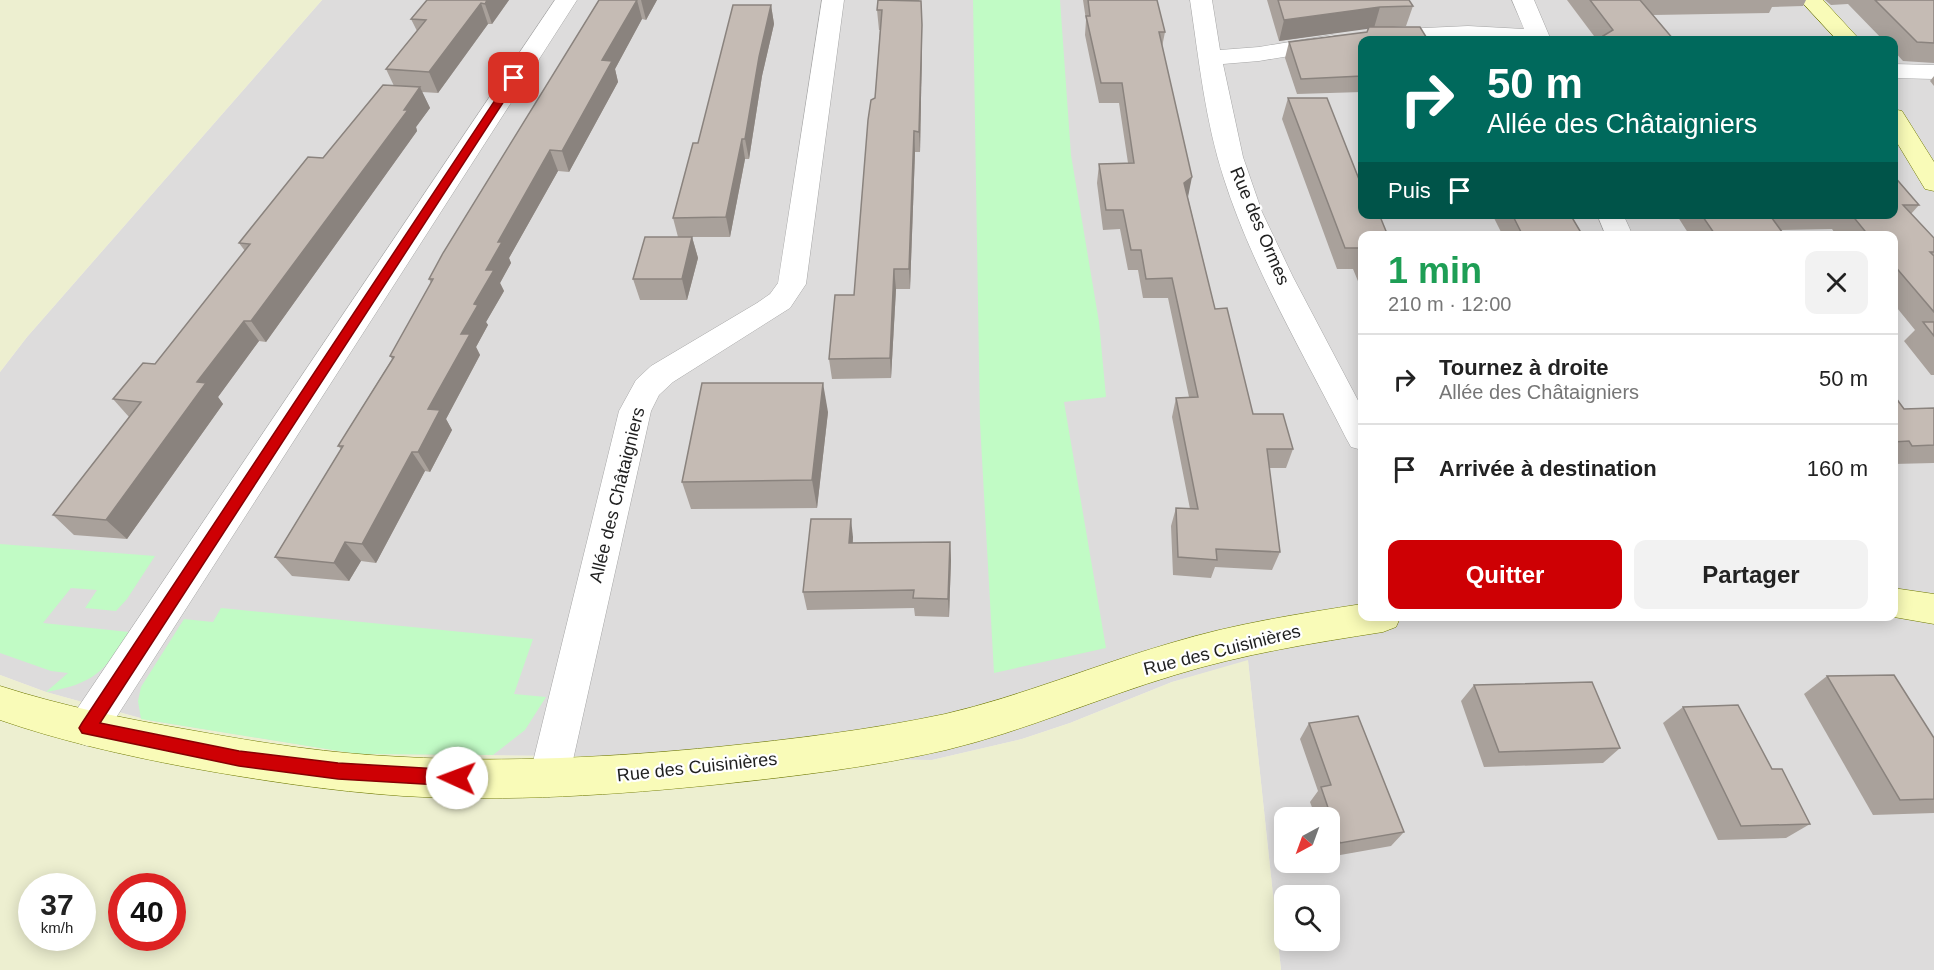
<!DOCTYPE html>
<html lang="fr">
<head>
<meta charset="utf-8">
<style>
	:root { --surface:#fff; --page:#f2f2f2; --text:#222; --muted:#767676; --line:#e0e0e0; --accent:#ce0004 }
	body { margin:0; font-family:Helvetica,sans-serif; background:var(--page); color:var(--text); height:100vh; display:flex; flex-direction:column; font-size:22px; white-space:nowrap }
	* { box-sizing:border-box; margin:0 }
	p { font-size:20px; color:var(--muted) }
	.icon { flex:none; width:33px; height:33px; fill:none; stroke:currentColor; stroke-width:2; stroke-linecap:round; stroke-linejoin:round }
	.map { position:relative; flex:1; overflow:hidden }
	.sheet { position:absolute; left:1358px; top:231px; width:540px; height:390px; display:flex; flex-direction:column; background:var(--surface); border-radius:12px; box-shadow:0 3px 15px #0003 }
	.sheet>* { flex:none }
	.banner { position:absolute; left:1358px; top:36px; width:540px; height:183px; border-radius:12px; box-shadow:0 3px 15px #0003; background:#00695c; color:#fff; overflow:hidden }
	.needle { width:39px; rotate:221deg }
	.fabs { position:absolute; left:1274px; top:807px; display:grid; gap:12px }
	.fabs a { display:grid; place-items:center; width:66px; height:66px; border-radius:12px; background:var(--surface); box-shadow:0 3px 15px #0003; font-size:30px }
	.speed { position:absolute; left:18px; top:873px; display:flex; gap:12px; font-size:30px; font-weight:700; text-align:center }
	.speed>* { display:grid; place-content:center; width:78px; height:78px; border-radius:50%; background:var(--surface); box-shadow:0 3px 15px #0003; line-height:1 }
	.speed small { font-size:15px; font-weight:400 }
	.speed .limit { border:9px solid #d22; background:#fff; color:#111 }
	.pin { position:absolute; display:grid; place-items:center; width:51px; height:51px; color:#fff; margin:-26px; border-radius:12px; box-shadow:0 3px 9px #0006 }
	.me { position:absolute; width:66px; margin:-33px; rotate:272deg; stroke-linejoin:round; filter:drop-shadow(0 0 4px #0008) }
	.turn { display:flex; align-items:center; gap:21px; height:126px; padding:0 30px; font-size:27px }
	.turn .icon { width:78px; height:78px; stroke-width:2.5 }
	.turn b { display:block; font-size:42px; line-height:51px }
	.then { display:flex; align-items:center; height:57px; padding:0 30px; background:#0003; gap:12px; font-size:22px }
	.round { display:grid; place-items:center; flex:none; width:63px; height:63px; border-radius:12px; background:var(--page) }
	.overview { display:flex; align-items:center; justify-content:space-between; height:102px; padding:0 30px }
	h1 { font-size:36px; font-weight:600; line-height:45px; color:#1e9e55 }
	.primary-button { display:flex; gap:12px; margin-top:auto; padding:12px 30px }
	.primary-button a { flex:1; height:69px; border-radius:12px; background:var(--accent); color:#fff; font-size:24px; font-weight:600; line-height:69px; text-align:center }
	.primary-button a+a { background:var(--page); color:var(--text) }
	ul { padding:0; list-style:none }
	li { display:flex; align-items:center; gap:18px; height:90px; padding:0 30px; border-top:2px solid var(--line) }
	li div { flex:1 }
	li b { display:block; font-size:22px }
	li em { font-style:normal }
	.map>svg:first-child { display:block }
</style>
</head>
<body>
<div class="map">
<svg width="1934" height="970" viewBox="0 0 1934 970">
	<rect width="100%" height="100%" fill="#f0ece5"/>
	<path fill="#dddcdc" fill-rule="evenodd" d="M322 0H1934V970H1281L1248 661 1172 682 1070 723 1022 739 932 760 357 754 151 721 46 692 0 675V372L27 337ZM1362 40H1893V214H1362ZM1362 236H1893V616H1362ZM1284 818H1329V862H1284ZM1284 896H1329V940H1284Z"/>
	<g fill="#edefd0" fill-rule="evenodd">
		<polygon points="0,0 322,0 27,337 0,372"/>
		<path d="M1248 660 1281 970H0V675L46 692 151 721 357 754 932 760 1022 739 1070 723 1172 682ZM32 886H82V938H32ZM122 886H172V938H122Z"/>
	</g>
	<g fill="#c1fbc5">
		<polygon points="973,0 1060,0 1071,155 1099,322 1106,397 1064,402 1106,648 994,673 980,423"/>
		<path d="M0 544 155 556 127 599 116 611 85 608 97 590 71 588 43 623 129 632C105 672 93 684 46 692L68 673 51 671 0 653Z"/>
		<polygon points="221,608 533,639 514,694 546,697 525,730 493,755 357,754 141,719 138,701 141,687 184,619 213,622"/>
	</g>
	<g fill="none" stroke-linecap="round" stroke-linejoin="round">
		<g stroke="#a6a6a6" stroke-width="1">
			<g id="street">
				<polygon points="555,0 577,0 101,741 87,746 73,741 68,728 73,715"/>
				<polygon points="822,0 844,0 806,284 790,308 673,382 659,395 651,411 569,778 563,792 549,797 535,792 529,778 619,411 636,380 651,366 757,303 770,294 778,283"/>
				<path d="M1190 0H1212L1220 50 1259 47 1332 35 1340 37 1343 42 1340 47 1332 49 1259 61 1223 64 1243 157 1262 212 1293 277 1362 408V450L1351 447 1346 438C1303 353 1253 269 1224 179 1205 121 1199 60 1190 0Z"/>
				<polygon points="1512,0 1534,0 1551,40 1372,40 1370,37 1373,32 1381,30 1468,26 1524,29"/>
				<polygon points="1893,64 1934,65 1934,79 1893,78"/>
				<polygon points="1597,214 1623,214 1633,236 1606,236"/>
			</g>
		</g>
		<g stroke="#6f7902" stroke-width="1">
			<g id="secondary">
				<polygon points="1800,0 1823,0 1860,40 1837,40"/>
				<polygon points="1893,109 1902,111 1934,162 1934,191 1925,189 1893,136"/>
				<polygon points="1893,588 1934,594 1934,624 1888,616 1893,616"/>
				<path d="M1362 604V616H1401L1396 627 1383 632C1313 643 1243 654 1175 675 1098 698 1025 731 946 750 872 767 797 776 722 784 616 795 509 802 403 796 330 791 258 780 186 767 123 755 61 741 0 720V686C62 706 126 719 190 730 261 743 332 754 404 757 508 763 613 757 717 747 794 739 870 730 945 714 1022 696 1095 665 1171 643 1233 624 1298 614 1362 604Z"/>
			</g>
		</g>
		<use href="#street" fill="#fff" fill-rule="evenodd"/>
		<use href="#secondary" fill="#f9fbb8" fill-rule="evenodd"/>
	</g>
	<g fill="#a9a19b">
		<polygon points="427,0 509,0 492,24 488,24 438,93 422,92 430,108 416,127 417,131 266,342 259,341 218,397 223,404 127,539 74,535 53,515 129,417 113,399 155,364 245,251 239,243 394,86 386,69 417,31 411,19"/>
		<polygon points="599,0 657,0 646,20 642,19 615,69 618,82 569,172 558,171 509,258 511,263 500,283 504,291 486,322 488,325 476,347 480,355 446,419 452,430 430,472 425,471 376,563 361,561 349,581 292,576 275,557 341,449 338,446 392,359 390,356 431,283 429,279"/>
		<polygon points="878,0 919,0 922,45 920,152 915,152 910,289 896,289 891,378 832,379 829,359 854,295 875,98 880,30 879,30 877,10"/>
		<polygon points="1083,0 1157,0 1165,32 1162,47 1188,198 1215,309 1253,414 1293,449 1286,468 1269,468 1280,552 1272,570 1215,567 1211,578 1173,575 1171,526 1176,508 1190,509 1172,417 1176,398 1189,397 1168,298 1143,298 1138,270 1128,270 1120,229 1103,230 1097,183 1099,164 1128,163 1119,103 1099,103 1085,35 1086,20"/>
		<polygon points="1267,0 1409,0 1413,6 1406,26 1393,27 1362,40 1362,92 1297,94 1285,58 1289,42 1367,32 1368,28 1279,41"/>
		<polygon points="1567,0 1806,0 1803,6 1772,7 1769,13 1653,15 1674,40 1597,40"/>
		<polygon points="1825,0 1934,0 1934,63 1903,61 1893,50 1893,40 1883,40 1848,4 1831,5"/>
		<polygon points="771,5 774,24 762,76 749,159 745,159 730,237 692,237 698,258 687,300 640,300 633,279 678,237 673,218 698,143"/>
		<polygon points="1934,76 1934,86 1930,81"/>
		<polygon points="1288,98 1362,214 1362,291 1353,269 1337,269 1282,119"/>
		<polygon points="1893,175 1919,205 1911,214 1934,238 1934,375 1931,375 1904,341 1915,330 1893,303 1893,236 1837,236 1832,229 1781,230 1785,236 1690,236 1676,214 1893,214"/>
		<polygon points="1492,214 1570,214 1583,236 1503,236"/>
		<polygon points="1893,394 1904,409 1934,408 1934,463 1893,464"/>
		<polygon points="828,412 817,508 691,509 682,482"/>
		<polygon points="853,537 853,543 950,542 951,560 949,617 915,616 914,608 807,610 803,592"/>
		<polygon points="1827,676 1934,738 1934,813 1873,815 1804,694"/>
		<polygon points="1474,685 1620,748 1603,763 1484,767 1461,701"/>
		<polygon points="1683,707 1772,769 1810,824 1786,838 1718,840 1663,723"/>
		<polygon points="1309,723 1404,832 1391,846 1329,857 1329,818 1316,818 1310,802 1318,791 1300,739"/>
	</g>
	<g fill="#8a837e">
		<polygon points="487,0 509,0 492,24 485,4"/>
		<polygon points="637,0 642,19 615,69 618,82 569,172 562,151 602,60"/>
		<polygon points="641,0 657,0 646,20"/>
		<polygon points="921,1 922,45 920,152 919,132"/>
		<polygon points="481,3 488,24 438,93 429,72"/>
		<polygon points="771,5 774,24 762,76 749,159 745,139 759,57"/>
		<polygon points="1380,7 1374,28 1279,41 1284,20"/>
		<polygon points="420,87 430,108 416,127 417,131 266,342 251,321"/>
		<polygon points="914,131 915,152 910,289 909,269"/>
		<polygon points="742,139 745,159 730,237 726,217"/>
		<polygon points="550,150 558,171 509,258 511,263 500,283 504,291 486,322 488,325 476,347 480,355 446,419 452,430 430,472 418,452 428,409 474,304 486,270 498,242"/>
		<polygon points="1192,177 1188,197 1184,183"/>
		<polygon points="692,237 698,258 687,300 682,279"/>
		<polygon points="894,269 896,289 891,378 890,358"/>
		<polygon points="244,321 259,341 218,397 223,404 127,539 106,520 197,382"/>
		<polygon points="823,383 828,412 817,508 812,480"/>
		<polygon points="412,452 425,471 376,563 362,544"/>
		<polygon points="851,519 853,537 851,561 849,543"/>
		<polygon points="345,542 361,561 349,581 334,563"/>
		<polygon points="950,542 951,560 949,617 948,599"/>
	</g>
	<g fill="#c5bbb4" stroke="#8a837e" stroke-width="1.5">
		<polygon points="427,0 487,0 485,4 481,3 429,72 386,69 426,20 411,19"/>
		<polygon points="599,0 637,0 602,60 612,61 562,151 550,150 498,242 502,242 486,270 494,270 474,304 478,305 461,334 470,334 428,409 440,410 418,452 412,452 362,544 345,542 334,563 275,557 343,446 338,446 394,357 390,356 433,279 429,279 443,253"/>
		<polygon points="878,0 921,1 922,25 919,132 914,131 909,269 894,269 890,358 829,359 835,295 854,295 868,120 871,100 875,98 882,10 877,10"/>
		<polygon points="1088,0 1157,0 1165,32 1159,32 1192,177 1184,183 1215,309 1227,308 1253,414 1283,414 1293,449 1267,449 1280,552 1216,549 1217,560 1178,557 1176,508 1198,509 1176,398 1198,397 1172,278 1146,279 1141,250 1131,250 1123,210 1106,210 1099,164 1134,163 1122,83 1101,83 1086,16 1090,16"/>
		<polygon points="1278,0 1409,0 1413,6 1380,7 1284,20"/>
		<polygon points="1590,0 1640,0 1674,40 1607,40 1603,36 1613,30"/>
		<polygon points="1875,0 1934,0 1934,43 1917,42"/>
		<polygon points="733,5 771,5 759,57 745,139 742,139 726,217 673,218 693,143 698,143"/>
		<polygon points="1369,27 1420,27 1428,40 1362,40 1362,76 1301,79 1289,42 1367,32"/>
		<polygon points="383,85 420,87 404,110 408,110 251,321 244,321 197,382 206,383 106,520 53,515 141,402 113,399 143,363 155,364 250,244 239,243 308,157 323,158"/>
		<polygon points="1288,98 1327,98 1362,187 1362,214 1379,214 1388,236 1362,236 1362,250 1361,248 1345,248"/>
		<polygon points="1893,175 1919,205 1903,205 1934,238 1934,252 1930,252 1934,256 1934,312 1893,264 1893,236 1869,236 1851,214 1893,214"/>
		<polygon points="1512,214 1570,214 1583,236 1523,236"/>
		<polygon points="1701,214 1769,214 1785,236 1716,236"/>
		<polygon points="645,237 692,237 682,279 633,279"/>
		<polygon points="1923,322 1934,322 1934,336"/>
		<polygon points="702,383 823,383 812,480 682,482"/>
		<polygon points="1893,394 1904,409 1934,408 1934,445 1912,446 1909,441 1893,442"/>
		<polygon points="811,519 851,519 849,543 950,542 948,599 913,598 914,590 803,592"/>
		<polygon points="1894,675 1934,738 1934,799 1900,800 1827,676"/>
		<polygon points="1592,682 1620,748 1499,752 1474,685"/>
		<polygon points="1738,705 1772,769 1782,769 1810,824 1741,826 1683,707"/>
		<polygon points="1358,716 1404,832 1340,843 1321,787 1331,785 1309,723"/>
	</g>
	<polygon fill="#ce0004" stroke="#860003" stroke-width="1.5" points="511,76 519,78 100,723 239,751 338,763 457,770 463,773 465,778 463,784 457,786 338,779 239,766 82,733 79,728 82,723"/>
	<g text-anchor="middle" stroke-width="4.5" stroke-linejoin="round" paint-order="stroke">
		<g font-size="18" fill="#1f1f1f" stroke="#fff">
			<text transform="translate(1260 226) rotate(67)" y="6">Rue des Ormes</text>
			<text transform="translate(617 495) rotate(-76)" y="6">Allée des Châtaigniers</text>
			<text transform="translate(1222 650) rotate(-14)" y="6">Rue des Cuisinières</text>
			<text transform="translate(697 767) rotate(-6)" y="6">Rue des Cuisinières</text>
		</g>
	</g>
</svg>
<div class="fabs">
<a><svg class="needle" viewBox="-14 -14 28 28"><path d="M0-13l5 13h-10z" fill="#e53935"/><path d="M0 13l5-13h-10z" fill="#767676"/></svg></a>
<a><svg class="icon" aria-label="search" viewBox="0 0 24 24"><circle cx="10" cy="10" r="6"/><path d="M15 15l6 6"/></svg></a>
</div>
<div class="speed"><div>37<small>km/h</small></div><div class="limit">40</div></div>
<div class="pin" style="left:514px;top:78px;background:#d93025"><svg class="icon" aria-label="arrive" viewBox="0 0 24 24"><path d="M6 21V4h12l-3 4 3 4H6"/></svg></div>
<svg class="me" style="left:457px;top:778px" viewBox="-20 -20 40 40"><circle r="19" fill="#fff"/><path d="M0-13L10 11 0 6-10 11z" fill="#ce0004"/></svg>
<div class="banner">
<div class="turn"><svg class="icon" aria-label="right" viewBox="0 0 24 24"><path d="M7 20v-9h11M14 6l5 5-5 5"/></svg><div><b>50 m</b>Allée des Châtaigniers</div></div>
<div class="then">Puis<svg class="icon" aria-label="arrive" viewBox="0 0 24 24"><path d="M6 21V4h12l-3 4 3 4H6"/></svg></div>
</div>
<section class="sheet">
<div class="overview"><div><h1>1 min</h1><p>210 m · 12:00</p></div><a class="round"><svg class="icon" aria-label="close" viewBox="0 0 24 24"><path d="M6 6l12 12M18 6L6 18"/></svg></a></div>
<ul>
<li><svg class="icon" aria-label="right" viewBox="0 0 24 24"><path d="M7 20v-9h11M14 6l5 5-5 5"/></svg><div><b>Tournez à droite</b><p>Allée des Châtaigniers</p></div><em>50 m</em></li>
<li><svg class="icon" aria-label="arrive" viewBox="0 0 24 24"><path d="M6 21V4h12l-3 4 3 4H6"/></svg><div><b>Arrivée à destination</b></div><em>160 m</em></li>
</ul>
<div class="primary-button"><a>Quitter</a><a>Partager</a></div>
</section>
</div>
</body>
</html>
